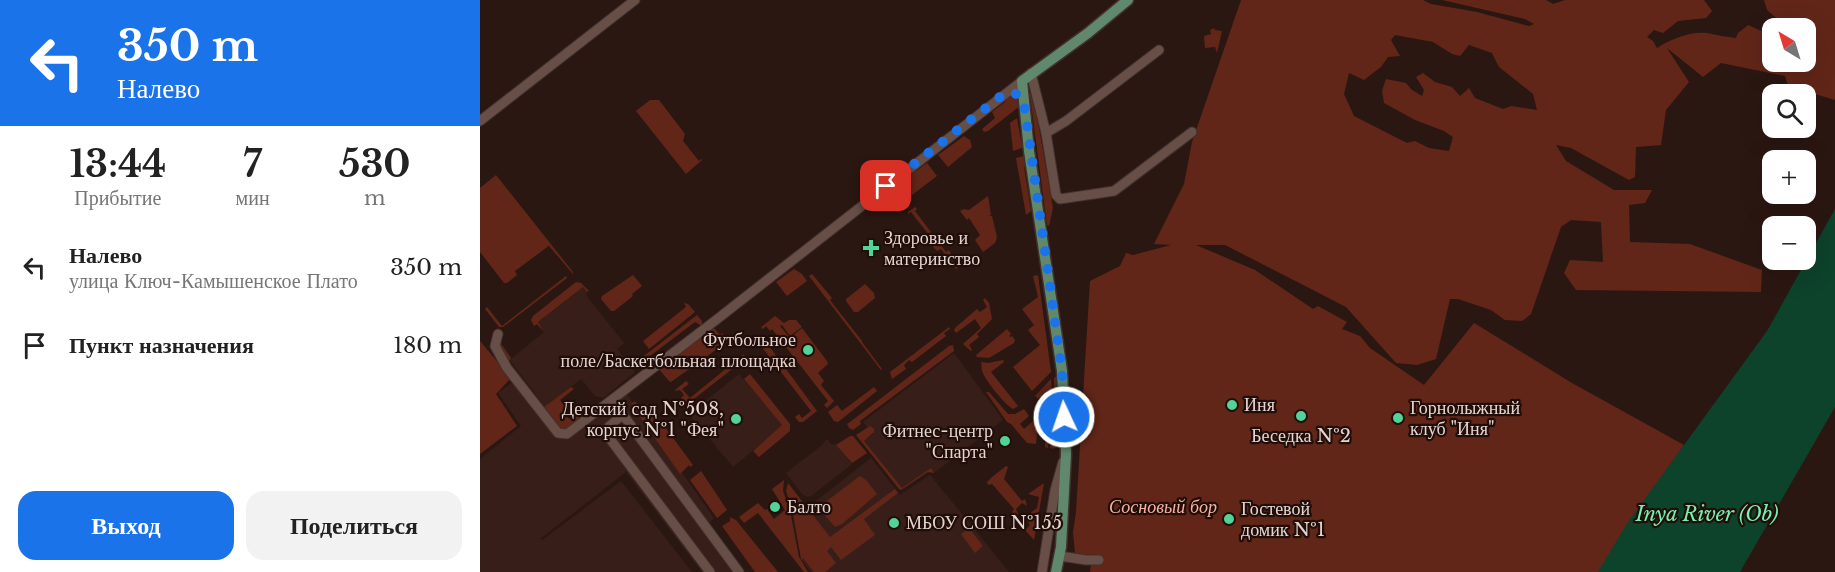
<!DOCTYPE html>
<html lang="ru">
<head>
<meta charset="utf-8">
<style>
	:root { --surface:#fff; --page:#f2f2f2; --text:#222; --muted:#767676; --accent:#1a73e8 }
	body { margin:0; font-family:"Libre Baskerville",serif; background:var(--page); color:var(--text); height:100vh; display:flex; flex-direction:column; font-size:22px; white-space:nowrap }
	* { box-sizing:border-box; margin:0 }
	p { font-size:20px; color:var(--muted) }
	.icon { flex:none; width:33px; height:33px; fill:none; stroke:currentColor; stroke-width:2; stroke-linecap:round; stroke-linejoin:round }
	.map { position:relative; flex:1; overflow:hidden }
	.panel { display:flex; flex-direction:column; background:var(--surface); width:480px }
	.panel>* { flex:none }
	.hud { background:#1a73e8; color:#fff; overflow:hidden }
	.needle { width:39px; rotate:322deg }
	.buttons { position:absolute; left:1282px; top:18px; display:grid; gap:12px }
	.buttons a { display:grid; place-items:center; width:54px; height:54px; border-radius:12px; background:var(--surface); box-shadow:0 6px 24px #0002; font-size:30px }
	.pin { position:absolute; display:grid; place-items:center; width:51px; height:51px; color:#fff; margin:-26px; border-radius:12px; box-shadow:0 3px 9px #0006 }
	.me { position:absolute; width:66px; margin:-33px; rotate:357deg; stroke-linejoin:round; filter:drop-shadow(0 0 4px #0008) }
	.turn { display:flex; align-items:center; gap:21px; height:126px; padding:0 18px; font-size:27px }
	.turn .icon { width:78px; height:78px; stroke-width:2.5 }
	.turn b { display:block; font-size:42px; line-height:51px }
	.eta { display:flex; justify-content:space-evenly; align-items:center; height:102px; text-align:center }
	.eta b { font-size:36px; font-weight:700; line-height:42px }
	.button { display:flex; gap:12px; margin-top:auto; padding:12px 18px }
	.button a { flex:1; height:69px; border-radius:18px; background:var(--accent); color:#fff; font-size:24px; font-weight:700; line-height:69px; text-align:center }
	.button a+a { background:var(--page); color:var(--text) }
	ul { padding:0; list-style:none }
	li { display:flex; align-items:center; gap:18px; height:78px; padding:0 18px }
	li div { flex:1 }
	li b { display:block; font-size:22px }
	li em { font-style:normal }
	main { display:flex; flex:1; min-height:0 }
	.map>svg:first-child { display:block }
</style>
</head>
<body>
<main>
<section class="panel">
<div class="hud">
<div class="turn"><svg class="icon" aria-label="left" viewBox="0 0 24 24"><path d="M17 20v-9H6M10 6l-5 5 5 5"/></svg><div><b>350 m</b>Налево</div></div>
</div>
<div class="eta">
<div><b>13:44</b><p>Прибытие</p></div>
<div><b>7</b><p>мин</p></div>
<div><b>530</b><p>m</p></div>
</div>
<ul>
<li><svg class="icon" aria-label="left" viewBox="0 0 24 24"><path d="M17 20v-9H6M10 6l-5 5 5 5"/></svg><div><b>Налево</b><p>улица Ключ-Камышенское Плато</p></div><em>350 m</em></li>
<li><svg class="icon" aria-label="arrive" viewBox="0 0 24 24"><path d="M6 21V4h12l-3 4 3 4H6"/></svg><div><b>Пункт назначения</b></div><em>180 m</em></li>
</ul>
<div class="button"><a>Выход</a><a>Поделиться</a></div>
</section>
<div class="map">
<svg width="1355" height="572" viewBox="0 0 1355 572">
	<rect width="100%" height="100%" fill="#2b1712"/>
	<g fill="#381e18">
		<polygon points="103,287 107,292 106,295 144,343 137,349 155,372 123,398 115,396 101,379 65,407 30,360 64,332 57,323"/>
		<polygon points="474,353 523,420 454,473 450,469 422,489 384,441 393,434 383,422"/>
		<polygon points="259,374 303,425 253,467 209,414"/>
		<polygon points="37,379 85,440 144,390 234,518 229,524 262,572 222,572 146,472 60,539 62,540 141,481 212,572 0,572 0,459 41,426 18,393"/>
		<polygon points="347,439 352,445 355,444 372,464 331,496 327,497 323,495 306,473 341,446"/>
		<polygon points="391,458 420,495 450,475 529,572 331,572 321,559 349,538 327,508"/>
	</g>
	<g fill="#612618" fill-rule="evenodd">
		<path d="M761 0H943L951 4 997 12 1049 26 1054 24 1045 19 962 0H1066L1073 4 1085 0H1224L1232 11 1226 18 1198 21 1183 33 1174 30 1167 37 1173 41 1177 48C1191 39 1210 31 1227 33 1237 35 1246 37 1256 38L1258 33 1268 25 1293 36V62H1326V28H1308L1287 10 1284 0H1355V100L1308 86 1305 76 1241 63 1223 77 1187 48 1209 82 1186 110 1181 145 1156 147 1155 177 1149 180 1091 148 1076 145 1086 161 1134 190H1172L1165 203 1149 205 1150 242 1210 244 1282 270 1281 292 1096 290 1084 273 1090 260 1123 262 1121 222 1091 220 1081 227 1051 314 1042 321 1025 320 1011 310 978 299H970L956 359 937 365 916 363 866 307 745 245H716L775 270 833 309 838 306 867 322 862 329 880 336 890 348 944 385 994 323 1092 383 1204 445 1120 572H610L611 564 620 557 595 553 593 532 596 512 610 281 640 266 646 253 653 255 691 245 674 244 704 184 712 142ZM915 35 953 42 972 54 980 56 989 45 1012 53 1019 67 1053 94 1057 110 1031 106 1023 109 995 98 989 88 980 96 972 87 955 82 943 73 936 77 944 90 942 96 932 90 926 83 906 79 902 91 904 103 935 120 964 131 973 137 969 151 949 148 935 141 927 143 874 116 864 94 869 73 884 80 901 67 908 57 920 56 911 40Z"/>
		<polygon points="734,28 735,30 742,31 737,53 735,47 725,48 724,36 731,34 730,30"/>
		<polygon points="552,88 573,208 569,226 567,225 550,96 550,89"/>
		<polygon points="530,96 538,98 540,106 508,131 504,132 502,129 515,118 512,112 525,102 523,100"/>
		<polygon points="170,100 179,100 205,134 203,141 219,161 221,159 222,160 206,174 156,111"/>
		<polygon points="537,118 541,141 545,142 544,147 533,151 530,123"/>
		<polygon points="484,136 490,140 492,147 468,167 458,155"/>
		<polygon points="544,156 547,158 549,166 544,167 551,211 546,215 536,158"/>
		<polygon points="447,163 457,176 432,195 420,180 423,176 426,178"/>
		<polygon points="16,175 93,272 93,274 69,246 70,245 35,271 37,275 27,283 24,283 0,252 0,188"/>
		<polygon points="508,196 511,215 509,216 512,216 517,237 515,243 503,252 495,240 500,235 489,218 487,220 480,211 484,209 489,210"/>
		<polygon points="435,207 437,209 435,211 466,252 469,250 472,256 471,258 478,268 476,269 471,262 466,263 463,258 466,256 461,249 457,251 450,243 453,240 431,212 428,214 428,212"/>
		<polygon points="314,269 322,274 327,281 307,296 296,282"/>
		<polygon points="332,274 352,298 350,300 382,341 382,342 402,369 401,370 329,276"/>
		<polygon points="153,275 162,286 152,294 153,296 134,311 131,311 121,299 122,296"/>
		<polygon points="558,275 571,372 552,391 533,367 560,345 548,330 554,325 542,309 558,297 553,276"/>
		<polygon points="86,276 87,278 23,327 19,327 5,309 7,307 22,326"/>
		<polygon points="96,282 101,283 109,291 107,292 103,287 58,322 64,332 57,324 54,326 51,320 53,316"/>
		<polygon points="385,284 394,293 395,298 378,312 374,312 366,301 366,299"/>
		<polygon points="505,298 509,303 512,319 497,334 499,337 489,345 492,350 491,351 483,344 501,328 495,319 476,333 474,330 476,327 497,309 500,312 507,307 503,300"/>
		<polygon points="204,303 208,304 215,312 169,349 163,341 206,307"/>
		<polygon points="217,315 222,321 222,326 215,322 166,359 164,356"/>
		<polygon points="295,316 304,323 309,320 316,320 322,327 310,336 302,325 300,326 310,338 322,328 347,361 348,364 338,373 344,381 341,385 354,401 347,408 344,405 348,401 292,329 290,331 286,326 283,329 281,327"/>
		<polygon points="233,327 240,335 242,333 248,341 191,382 189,381 179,369"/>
		<polygon points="469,327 470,329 464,333 466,336 432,362 429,360 424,365 426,369 412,379 410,372"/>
		<polygon points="527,329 531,334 529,336 530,337 532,336 535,340 534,343 509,358 497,357 496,355"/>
		<polygon points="0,341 31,378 16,394 37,426 0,454"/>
		<polygon points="19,341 31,358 29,362 64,407 91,387 94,389 80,400 86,408 88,414 86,415 89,419 107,406 112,408 85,430 80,429 29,363 26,355 18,345"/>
		<polygon points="286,342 337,411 323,422 319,422 315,417 319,414 322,418 331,411 281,346"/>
		<polygon points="473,345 474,351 380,421 381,424 373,430 369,428 367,424 370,422 469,346"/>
		<polygon points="264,354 265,359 210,402 204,402 201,398 204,395 200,390 196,391 195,390 206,381 209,384 202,389 210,398"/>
		<path d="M523 360 524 362 511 372 538 406 533 409C525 405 505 380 502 371 501 368 502 365 501 362L508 363Z"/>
		<polygon points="270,374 310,424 310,431 279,457 273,451 302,425 264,379"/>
		<path d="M578 375 582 382 577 385 578 407 575 440 580 444C577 447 575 450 570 448L574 405V378Z"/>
		<polygon points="571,379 573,407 568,448 565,447 565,434 557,433 556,444 547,443 531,424 527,422 506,392 509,392 528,414 535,414 544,409 549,416 540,424 544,429 572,404 565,395 558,399 555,396"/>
		<polygon points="394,387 397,391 358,422 354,421 348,412 357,405 362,411"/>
		<polygon points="155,401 161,409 168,404 213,465 210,467 209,465 200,474 151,404"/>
		<polygon points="390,426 394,429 394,432 384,441 422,488 451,468 454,473 448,472 421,490 419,489 376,435"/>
		<polygon points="370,436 373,436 387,453 372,463 356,445"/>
		<polygon points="526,466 528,467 524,479 542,501 545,499 547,506 542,503 536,509 538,514 536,515 531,514 534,509 512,484 508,485 507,482 512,477"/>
		<polygon points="221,471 247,510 237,518 210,480"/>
		<polygon points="380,476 386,480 397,494 362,524 355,527 340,510 340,506"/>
		<polygon points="304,480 303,491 310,510 319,557 328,572 324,572 278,513 264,523 259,517 278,503 285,510 287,509 294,519 305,510 292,489"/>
		<polygon points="308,483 350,537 415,489 418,493 384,519 395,535 361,560 351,547 347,551 356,563 345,572 334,572 323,558 322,560 330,572 321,559 312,509 306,491"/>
		<polygon points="564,483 554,540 545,530 550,525 545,517 557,508 559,497 548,494"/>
		<polygon points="250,517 256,520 298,572 275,572 242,526 250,521"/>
		<polygon points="489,528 503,546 495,553 481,534"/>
	</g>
	<polygon fill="#0d422b" points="1355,209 1355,407 1260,572 1118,572 1148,522 1287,331"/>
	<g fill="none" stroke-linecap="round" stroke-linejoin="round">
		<g stroke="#41312f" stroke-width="11">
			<g id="minor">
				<polyline points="551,73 566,133 576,195 580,199 634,191 712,132"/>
				<polyline points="0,121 155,0"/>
				<polyline points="566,133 586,121 679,50"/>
				<polyline points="18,334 15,346 27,368 78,433 87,434 236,320 542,81"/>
				<polyline points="132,400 259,572"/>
				<polyline points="142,415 124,431 230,572"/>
				<polyline points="580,556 606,560 619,560"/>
				<polyline points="562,572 575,490 583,462"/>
			</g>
		</g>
		<g stroke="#41312f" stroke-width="13">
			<polyline id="major" points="576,572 581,547 586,454 582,371 549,151 542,81 608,33 648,0"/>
		</g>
		<use href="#minor" stroke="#674f48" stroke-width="9"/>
		<use href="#major" stroke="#60886c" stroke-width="10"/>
	</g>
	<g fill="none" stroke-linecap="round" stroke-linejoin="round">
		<path stroke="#1a73e8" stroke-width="10" stroke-dasharray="0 18" d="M406 186 525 93C535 92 539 94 544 103L582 371 584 417"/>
	</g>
	<g fill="#52d397" stroke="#210e09" stroke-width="2">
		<path d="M388 239h6v6h6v6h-6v6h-6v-6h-6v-6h6z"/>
		<circle cx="328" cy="350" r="6"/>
		<circle cx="752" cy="405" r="6"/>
		<circle cx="821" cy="416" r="6"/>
		<circle cx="918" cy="418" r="6"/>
		<circle cx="256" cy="419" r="6"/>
		<circle cx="525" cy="441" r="6"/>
		<circle cx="295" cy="507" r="6"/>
		<circle cx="749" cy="519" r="6"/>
		<circle cx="414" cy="523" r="6"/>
	</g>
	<g text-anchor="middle" stroke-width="4.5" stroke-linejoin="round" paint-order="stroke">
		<g font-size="18" fill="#e4d5d2" stroke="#210e09" text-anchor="start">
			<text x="404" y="244">Здоровье и<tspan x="404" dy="21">материнство</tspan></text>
			<text x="316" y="346" text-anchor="end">Футбольное<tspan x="316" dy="21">поле/Баскетбольная площадка</tspan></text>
			<text x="764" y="411">Иня</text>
			<text x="930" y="414">Горнолыжный<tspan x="930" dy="21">клуб "Иня"</tspan></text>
			<text x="244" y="415" text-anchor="end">Детский сад №508,<tspan x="244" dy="21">корпус №1 "Фея"</tspan></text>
			<text x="513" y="437" text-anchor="end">Фитнес-центр<tspan x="513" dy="21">"Спарта"</tspan></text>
			<text x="821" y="442" text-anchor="middle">Беседка №2</text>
			<text x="307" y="513">Балто</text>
			<text x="761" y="515">Гостевой<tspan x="761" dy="21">домик №1</tspan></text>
			<text x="426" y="529">МБОУ СОШ №155</text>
		</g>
		<g font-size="18" font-style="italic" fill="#f7b1a0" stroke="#210e09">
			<text x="683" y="513">Сосновый бор</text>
		</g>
		<g font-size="20" font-style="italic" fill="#73f1b3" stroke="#210e09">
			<text x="1227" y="521">Inya River (Ob)</text>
		</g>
	</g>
</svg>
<div class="buttons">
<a><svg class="needle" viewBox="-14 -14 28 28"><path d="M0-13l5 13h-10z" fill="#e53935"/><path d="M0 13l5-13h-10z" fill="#767676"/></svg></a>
<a><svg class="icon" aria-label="search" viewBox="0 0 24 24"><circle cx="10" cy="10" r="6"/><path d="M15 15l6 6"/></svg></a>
<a>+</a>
<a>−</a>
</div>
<div class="pin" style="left:406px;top:186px;background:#d93025"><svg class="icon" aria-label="arrive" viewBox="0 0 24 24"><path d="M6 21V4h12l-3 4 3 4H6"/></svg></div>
<svg class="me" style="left:584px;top:417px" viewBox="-20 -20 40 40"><circle r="17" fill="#1a73e8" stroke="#fff" stroke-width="3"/><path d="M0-11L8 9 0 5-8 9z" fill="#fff"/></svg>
</div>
</main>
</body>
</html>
